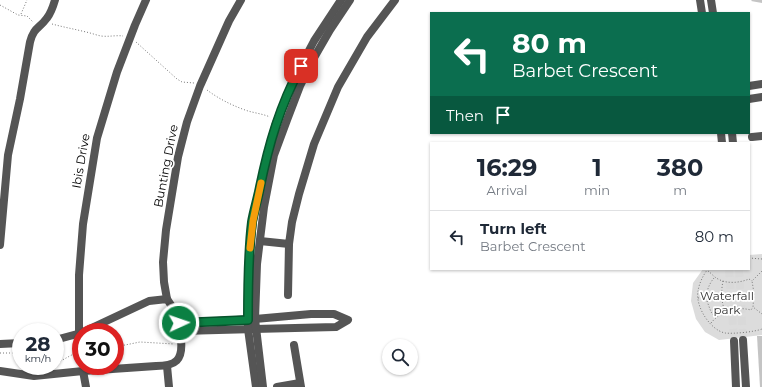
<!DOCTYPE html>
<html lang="en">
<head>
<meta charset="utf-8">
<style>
	:root { --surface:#fff; --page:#f6f6f7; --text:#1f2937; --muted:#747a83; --line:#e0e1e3 }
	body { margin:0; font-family:Montserrat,sans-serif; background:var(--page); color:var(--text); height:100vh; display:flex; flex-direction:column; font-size:15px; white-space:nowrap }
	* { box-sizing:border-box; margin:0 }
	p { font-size:13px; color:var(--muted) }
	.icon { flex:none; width:22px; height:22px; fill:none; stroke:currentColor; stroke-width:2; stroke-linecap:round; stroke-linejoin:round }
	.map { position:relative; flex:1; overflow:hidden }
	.panel { position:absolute; left:430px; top:142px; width:320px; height:128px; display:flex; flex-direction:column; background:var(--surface); border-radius:0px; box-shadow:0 1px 3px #0004 }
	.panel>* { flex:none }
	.guide { position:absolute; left:430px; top:12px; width:320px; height:122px; border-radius:0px; box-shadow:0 1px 3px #0004; background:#0b6e4f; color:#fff; overflow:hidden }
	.controls { position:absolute; left:382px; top:339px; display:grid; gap:8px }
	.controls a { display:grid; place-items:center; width:36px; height:36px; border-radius:50%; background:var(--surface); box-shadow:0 1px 3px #0004; font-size:20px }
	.speed { position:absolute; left:12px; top:323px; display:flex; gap:8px; font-size:20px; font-weight:700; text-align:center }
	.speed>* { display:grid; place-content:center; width:52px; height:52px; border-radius:50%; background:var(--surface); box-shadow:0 1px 3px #0004; line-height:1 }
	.speed small { font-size:10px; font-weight:400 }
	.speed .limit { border:6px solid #d22; background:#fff; color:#111 }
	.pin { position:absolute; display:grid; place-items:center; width:34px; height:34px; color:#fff; margin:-17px; border-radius:8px; box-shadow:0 2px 6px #0006 }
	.me { position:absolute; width:44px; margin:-22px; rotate:87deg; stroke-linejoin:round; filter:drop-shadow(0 0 3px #0008) }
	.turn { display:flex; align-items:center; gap:14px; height:84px; padding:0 16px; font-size:18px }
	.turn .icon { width:52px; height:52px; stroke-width:2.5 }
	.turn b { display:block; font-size:28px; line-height:34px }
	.then { display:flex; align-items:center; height:38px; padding:0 16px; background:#0003; gap:8px; font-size:15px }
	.eta { display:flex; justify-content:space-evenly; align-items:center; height:68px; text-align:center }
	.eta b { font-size:24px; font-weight:700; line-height:28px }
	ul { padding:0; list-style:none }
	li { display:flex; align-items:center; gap:12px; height:52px; padding:0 16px; border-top:1px solid var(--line) }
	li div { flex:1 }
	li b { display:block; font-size:15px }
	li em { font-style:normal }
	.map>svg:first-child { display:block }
</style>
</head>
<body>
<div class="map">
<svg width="762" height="387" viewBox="0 0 762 387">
	<rect width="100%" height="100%" fill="#fff"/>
	<polygon fill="#dcdcdc" points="762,254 762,335 719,340 705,332 696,319 691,301 693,283 703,269 749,269 749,255"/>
	<g fill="#c4c4c4">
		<polygon points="752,0 762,0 762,3 751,1"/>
		<polygon points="757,336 762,336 762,387 760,387"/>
	</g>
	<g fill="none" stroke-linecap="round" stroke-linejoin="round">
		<g stroke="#d9d9d9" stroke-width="8" stroke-dasharray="8 4" stroke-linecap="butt">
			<polyline points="729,269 734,341"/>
			<polyline points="739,269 743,340"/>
		</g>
		<g stroke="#777" stroke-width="1" stroke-dasharray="1 2" stroke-linecap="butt">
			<polyline points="0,5 18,15 27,16 33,22"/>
			<polyline points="21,14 27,0"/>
			<path d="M52 24C63 27 74 29 86 32 91 33 96 35 101 36 109 37 116 35 123 36"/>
			<polyline points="136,42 177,79 182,82 194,83"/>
			<path d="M207 90C219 99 233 106 248 111 255 113 263 114 270 117"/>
			<polyline points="749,258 762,259"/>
			<path d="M708 269C703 275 699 284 698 291 695 306 710 330 725 333 733 334 754 332 762 329"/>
			<path d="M708 271C711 273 714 277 718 279 727 284 739 283 749 279L752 281"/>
			<polyline points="762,271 752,281 754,293 753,307 762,314"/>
			<path d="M723 281C721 291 721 302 725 311"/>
			<path d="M706 295C708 288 710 282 715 277"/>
			<polyline points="698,298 721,296"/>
			<polyline points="707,301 711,312 716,318"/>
			<path d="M711 323C721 311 735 306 751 310L753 307"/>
			<polyline points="115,347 140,342 174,344"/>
			<polyline points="0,353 14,353 21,356"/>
			<polyline points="55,364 81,350"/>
		</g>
		<g stroke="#555" stroke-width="8">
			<polyline points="700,0 702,13"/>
			<polyline points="711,0 713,13"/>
			<polyline points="749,86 762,84"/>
			<polyline points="749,99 762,97"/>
			<polyline points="721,133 722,143"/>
			<polyline points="732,133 733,143"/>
			<polyline points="752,137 762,136"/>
			<polyline points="260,241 289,244 292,222 299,194 314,144 338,87 367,37 395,0"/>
			<path d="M0 245 8 155 20 99 30 42C34 27 39 29 47 18 51 13 53 7 55 0"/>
			<polyline points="288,295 289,244"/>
			<polyline points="167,299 164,282 163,262 166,230 178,157 187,122 200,86 229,21 241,0"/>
			<polyline points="179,323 255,319 311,314 334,314 348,320 336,327 181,331"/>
			<polyline points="79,334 79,275 83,224 97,138 117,72 135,25 146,0"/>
			<polyline points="55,340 81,333"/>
			<polyline points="743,340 746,387"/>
			<polyline points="734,341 736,387"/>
			<polyline points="0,344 21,343"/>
			<polyline points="294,345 301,387"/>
			<polyline points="167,366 169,387"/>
			<path d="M0 371 34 376 83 371 156 366C176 366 183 360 181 340 180 321 178 315 167 299L149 301 83 332"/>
			<polyline points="83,371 86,387"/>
			<polyline points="256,387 248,329 248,269 253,221 268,151 276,123 294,79 314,41 341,0"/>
			<polyline points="263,387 255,319 257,264 264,207 274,155 287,120 300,86 315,56 330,30 350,0"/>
			<polyline points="277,387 300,383"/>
		</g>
	</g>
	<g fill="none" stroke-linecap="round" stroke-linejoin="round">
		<g stroke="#07532c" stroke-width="10">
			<path id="route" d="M179 323 248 320C248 287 248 255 252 222 254 210 258 198 260 187 269 143 280 106 301 66"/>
		</g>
		<use href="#route" stroke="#0b8043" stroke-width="7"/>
		<polyline stroke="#f59e0b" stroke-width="7" points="250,248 253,221 261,183"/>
	</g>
	<g text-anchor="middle" stroke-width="3.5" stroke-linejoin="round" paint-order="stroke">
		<g font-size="12" fill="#000" stroke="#fff">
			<text transform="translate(81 161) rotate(-80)" y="4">Ibis Drive</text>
			<text transform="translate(166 166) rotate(-79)" y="4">Bunting Drive</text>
		</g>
		<g font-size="12" fill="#333" stroke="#fff">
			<text x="727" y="300">Waterfall<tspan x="727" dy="14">park</tspan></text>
		</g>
	</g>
</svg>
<div class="controls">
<a><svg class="icon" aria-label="search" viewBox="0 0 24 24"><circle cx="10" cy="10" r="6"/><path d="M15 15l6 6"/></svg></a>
</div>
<div class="speed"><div>28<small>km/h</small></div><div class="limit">30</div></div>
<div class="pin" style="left:301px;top:66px;background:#d93025"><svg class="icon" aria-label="arrive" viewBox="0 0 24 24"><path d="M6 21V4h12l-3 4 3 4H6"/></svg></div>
<svg class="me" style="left:179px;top:323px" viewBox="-20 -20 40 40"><circle r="17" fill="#0b8043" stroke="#fff" stroke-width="3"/><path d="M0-11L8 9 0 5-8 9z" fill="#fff"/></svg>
<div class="guide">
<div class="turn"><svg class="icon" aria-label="left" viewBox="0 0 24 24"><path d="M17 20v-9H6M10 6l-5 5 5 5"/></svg><div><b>80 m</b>Barbet Crescent</div></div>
<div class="then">Then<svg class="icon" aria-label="arrive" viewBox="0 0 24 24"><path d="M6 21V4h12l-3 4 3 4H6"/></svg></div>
</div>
<section class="panel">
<div class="eta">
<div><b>16:29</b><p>Arrival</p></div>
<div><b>1</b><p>min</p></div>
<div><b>380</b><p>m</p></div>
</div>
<ul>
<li><svg class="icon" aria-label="left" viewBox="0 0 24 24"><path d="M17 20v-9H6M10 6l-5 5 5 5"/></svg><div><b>Turn left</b><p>Barbet Crescent</p></div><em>80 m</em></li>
</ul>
</section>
</div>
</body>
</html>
